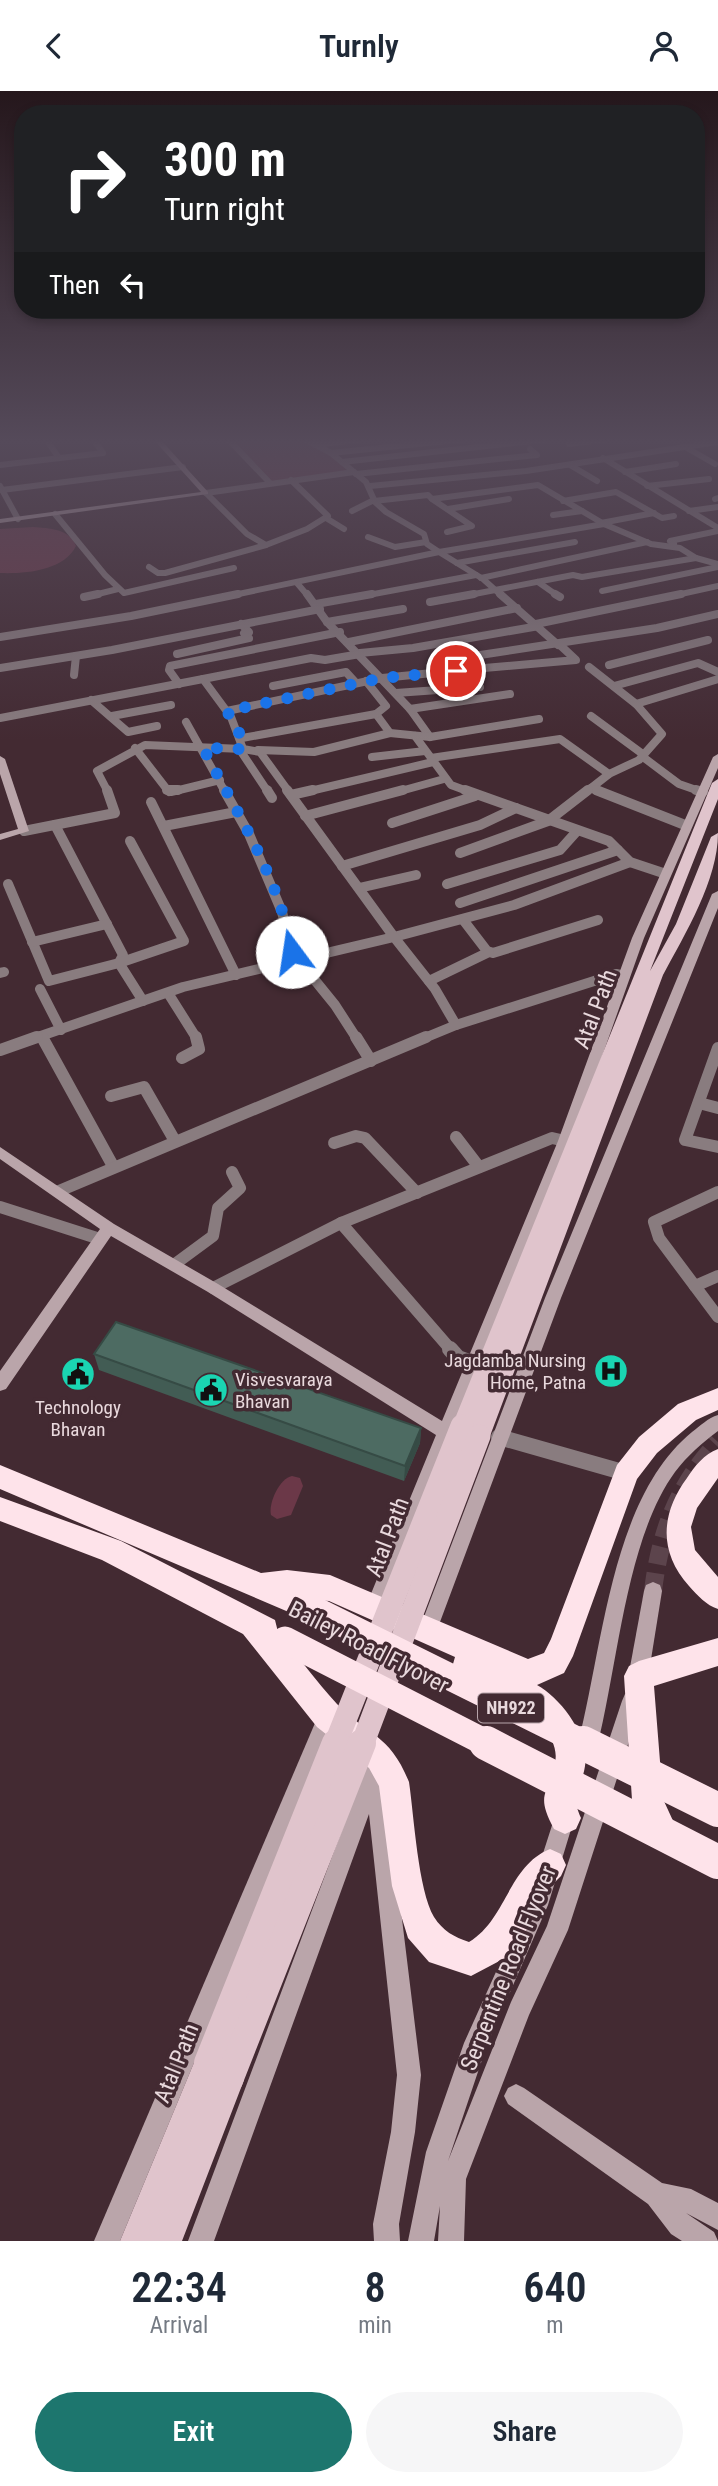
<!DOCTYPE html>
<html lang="en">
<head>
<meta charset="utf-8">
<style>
	:root { --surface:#fff; --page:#f6f6f7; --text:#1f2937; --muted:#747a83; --accent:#1d766e }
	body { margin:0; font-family:"Roboto Condensed",sans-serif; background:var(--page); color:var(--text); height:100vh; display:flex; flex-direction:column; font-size:26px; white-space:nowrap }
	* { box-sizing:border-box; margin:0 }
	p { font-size:23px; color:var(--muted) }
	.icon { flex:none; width:38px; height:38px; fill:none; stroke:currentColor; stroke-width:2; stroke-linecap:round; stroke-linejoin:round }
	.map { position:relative; height:2150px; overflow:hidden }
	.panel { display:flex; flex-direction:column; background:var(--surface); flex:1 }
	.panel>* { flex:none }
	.hud { position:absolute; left:14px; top:14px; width:691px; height:214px; border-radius:28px; box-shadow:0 4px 10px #0003; background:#202124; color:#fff; overflow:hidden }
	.pin { position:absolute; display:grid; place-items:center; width:60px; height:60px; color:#fff; margin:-30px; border:4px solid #fff; border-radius:50%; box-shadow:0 2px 7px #0007 }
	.me { position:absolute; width:77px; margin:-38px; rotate:346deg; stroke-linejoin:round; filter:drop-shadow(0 0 5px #0008) }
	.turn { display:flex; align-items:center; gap:24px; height:147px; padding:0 35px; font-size:32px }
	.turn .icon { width:91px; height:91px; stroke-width:2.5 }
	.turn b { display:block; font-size:49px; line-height:60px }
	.then { display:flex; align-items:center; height:66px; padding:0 35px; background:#0003; gap:14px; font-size:26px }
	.eta { display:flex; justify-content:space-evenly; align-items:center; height:119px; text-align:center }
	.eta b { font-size:42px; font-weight:600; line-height:49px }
	.button { display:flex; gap:14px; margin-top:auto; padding:14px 35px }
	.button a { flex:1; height:80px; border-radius:42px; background:var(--accent); color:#fff; font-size:28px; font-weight:600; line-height:80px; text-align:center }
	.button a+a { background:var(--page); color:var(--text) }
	header { display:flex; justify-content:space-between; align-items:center; height:91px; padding:0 35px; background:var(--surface); font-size:32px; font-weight:600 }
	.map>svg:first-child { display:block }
</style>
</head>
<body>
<header><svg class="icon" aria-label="back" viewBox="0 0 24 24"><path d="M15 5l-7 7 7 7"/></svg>Turnly<svg class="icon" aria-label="person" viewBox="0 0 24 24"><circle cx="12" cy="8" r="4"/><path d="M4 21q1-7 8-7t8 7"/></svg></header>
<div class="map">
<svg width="718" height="2150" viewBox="0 0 718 2150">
	<rect width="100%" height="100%" fill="#432a32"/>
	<g fill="#6b3848">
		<path d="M232 348C279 348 313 340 347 380L272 390Z"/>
		<path d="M33 436C49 437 70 438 76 455 64 480 24 483 0 482V438Z"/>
		<path d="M292 1385 300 1387 303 1395 291 1424 277 1428 271 1424C268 1412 280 1387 292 1385Z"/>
	</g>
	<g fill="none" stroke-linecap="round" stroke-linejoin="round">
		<path stroke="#5c444c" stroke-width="18" stroke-dasharray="18 9" stroke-linecap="butt" d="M653 1500C660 1441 678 1394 718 1351"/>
		<g stroke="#897c7f" stroke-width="6">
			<polyline points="46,348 59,367"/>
			<polyline points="93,348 103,362"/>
			<polyline points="228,348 270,392"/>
			<polyline points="305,348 331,362 366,391 375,411 386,421 424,443 427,453 439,461 604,433 651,453 680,457 696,467 718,473"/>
			<polyline points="569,353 608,348"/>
			<polyline points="316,354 362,348"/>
			<polyline points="687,357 715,373"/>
			<polyline points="331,362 466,348"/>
			<polyline points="603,367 718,437"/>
			<polyline points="342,371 550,348"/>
			<polyline points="0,374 103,362"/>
			<polyline points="570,374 597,390"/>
			<polyline points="625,381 676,373"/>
			<polyline points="356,383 537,364 530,358"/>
			<polyline points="0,395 18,428"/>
			<polyline points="370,395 526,380 718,351"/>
			<polyline points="647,395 709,388"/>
			<polyline points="2,399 183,376"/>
			<polyline points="206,402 354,381"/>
			<polyline points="715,408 718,407"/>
			<polyline points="374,410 428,404 432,408"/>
			<polyline points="563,410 616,401 662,427 674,425"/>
			<polyline points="448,418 509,408"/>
			<polyline points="352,420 374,409"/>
			<polyline points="689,420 718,416"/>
			<polyline points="55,423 105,484 124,502 234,477"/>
			<polyline points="553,424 582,420"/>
			<polyline points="326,427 344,438"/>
			<polyline points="601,432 654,422"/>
			<polyline points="447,441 472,435 432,408 538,394 604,433"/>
			<polyline points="368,446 395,456 426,451"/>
			<polyline points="674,453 670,450 718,440"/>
			<polyline points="266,454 307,438 328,425 291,389"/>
			<polyline points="457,472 575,451"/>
			<polyline points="149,476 158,482 165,482 266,454 247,443 206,402"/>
			<polyline points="481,487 647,451"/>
			<polyline points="538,491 558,505"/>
			<polyline points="297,492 308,505"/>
			<polyline points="602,500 718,476"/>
			<polyline points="90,505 118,498"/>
			<polyline points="229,505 439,461 483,488 502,505"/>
			<polyline points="363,505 476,484"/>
			<polyline points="464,505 573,484 582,486 696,467"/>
			<polyline points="672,505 718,495"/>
		</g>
		<g stroke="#897c7f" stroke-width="8">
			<polyline points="307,503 327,531 410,618 430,646"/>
			<polyline points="500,503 558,554"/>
			<polyline points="555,503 560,506"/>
			<polyline points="84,506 98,503"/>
			<polyline points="430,511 474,503"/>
			<polyline points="316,513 372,503"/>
			<polyline points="327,531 403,518"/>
			<polyline points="536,533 681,503"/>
			<polyline points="0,546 131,525 238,503"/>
			<polyline points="349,551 517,517"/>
			<polyline points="360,562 413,557 539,535"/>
			<polyline points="177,563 249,547 244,542 249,541 241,533"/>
			<polyline points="609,574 708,549"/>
			<polyline points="0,577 112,559 320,518"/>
			<polyline points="473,578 576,569 560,554"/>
			<polyline points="74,584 76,565"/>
			<polyline points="203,588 311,567 325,569 360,563"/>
			<polyline points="179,593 169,579 170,575 340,541"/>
			<polyline points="273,595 346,581 356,592"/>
			<polyline points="614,595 698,572 718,581"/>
			<polyline points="396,602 480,596"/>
			<polyline points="91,609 128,641 157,635"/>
			<polyline points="636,613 718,588"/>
			<polyline points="410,618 510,603"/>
			<polyline points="227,620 382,587 473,578 467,566 657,537 718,523"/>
			<polyline points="376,623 390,642 430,646 539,628"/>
			<polyline points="112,625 171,614"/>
			<polyline points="591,625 644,664"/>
			<polyline points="0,627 203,588 231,626 243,658 260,661 289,701"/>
			<polyline points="186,631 225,701"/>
			<polyline points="415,645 451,694 470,701"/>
			<polyline points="242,647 376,623 386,615 366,590"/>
			<polyline points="135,657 169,701"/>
			<polyline points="240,659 268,701"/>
			<polyline points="258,659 314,661 390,642"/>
			<polyline points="372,666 425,660"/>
			<polyline points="643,666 679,693 702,701"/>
			<polyline points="431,667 560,648 609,683"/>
			<polyline points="591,697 600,701"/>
			<polyline points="108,701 97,680 145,654 243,658"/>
			<polyline points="171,701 220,689"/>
			<polyline points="306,701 433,671"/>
			<polyline points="397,701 444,688"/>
			<polyline points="586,701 609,683 639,669 662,643 636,613 589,576"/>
		</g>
		<g stroke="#897c7f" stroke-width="10">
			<polyline points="167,699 178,699"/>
			<polyline points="224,699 249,743 282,821 292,861 335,914 357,948"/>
			<polyline points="267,699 272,707"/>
			<polyline points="287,699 394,846 514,814 630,771"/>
			<polyline points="465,699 609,750 630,771 666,783"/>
			<polyline points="596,699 685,734"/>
			<polyline points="696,699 703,701"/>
			<polyline points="291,704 313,699"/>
			<polyline points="151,711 236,884"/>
			<polyline points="305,725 403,699"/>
			<polyline points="392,732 475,705"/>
			<polyline points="55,734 123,864 119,872 143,910"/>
			<polyline points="164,735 236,721"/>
			<polyline points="24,740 115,722 107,699"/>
			<polyline points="460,762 548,730 588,699"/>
			<polyline points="342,775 480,734 516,717"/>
			<polyline points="8,793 49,890 119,872 184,850 130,750"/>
			<polyline points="447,793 560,759 577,740"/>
			<polyline points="359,797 416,784"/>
			<polyline points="460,812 618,759"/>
			<polyline points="464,830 487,860 493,862 598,829"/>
			<polyline points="32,851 107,833"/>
			<polyline points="0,882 4,881"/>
			<polyline points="429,890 489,861"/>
			<polyline points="40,898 61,939"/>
			<polyline points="168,902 197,948"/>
			<polyline points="456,934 616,883 625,885"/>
			<polyline points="32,948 183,896 394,846 435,898 456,934 422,948"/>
		</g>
		<g stroke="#897c7f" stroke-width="12">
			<polyline points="42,946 113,1075"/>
			<polyline points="356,946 371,970"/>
			<polyline points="718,957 685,1049 718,1056"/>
			<polyline points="0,959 37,946"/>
			<polyline points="182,967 199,958 196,946"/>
			<polyline points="111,1005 144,996 175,1050"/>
			<polyline points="699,1012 718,1017"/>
			<polyline points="456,1046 479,1076"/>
			<polyline points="334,1052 356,1045 365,1047 417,1102"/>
			<polyline points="59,1100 426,946"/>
			<polyline points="718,1101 654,1131 659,1147 718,1226"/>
			<polyline points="0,1116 100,1148"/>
			<polyline points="341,1132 552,1047 565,1050"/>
			<polyline points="175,1173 213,1145 218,1117 240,1097 232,1081"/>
			<polyline points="695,1195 718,1185"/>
			<polyline points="213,1197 341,1132 452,1260"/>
		</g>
		<g stroke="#897c7f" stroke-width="16">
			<polyline points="450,1258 458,1267 472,1272"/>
			<polyline points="499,1346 626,1382"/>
		</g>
		<g fill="#baa5aa" fill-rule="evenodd">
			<polygon points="153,348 160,348 208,401 208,403 0,432 0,428 201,401"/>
			<polygon points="718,663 718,677 644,847 572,1050 382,1521 375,1524 368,1521 366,1515 436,1344 208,1201 111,1145 6,1298 0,1300 0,1280 100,1138 0,1068 0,1056 114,1133 218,1193 442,1330 558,1050 632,847 713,666"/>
			<polygon points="0,665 5,668 29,740 0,749 0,743 18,738 0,683"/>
			<polygon points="718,800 718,817 561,1207 437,1539 435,1546 428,1548 421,1546 419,1539 545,1207 712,803"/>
			<path d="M718 1324V1340C702 1352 687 1365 675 1381 626 1448 618 1574 597 1656L594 1663 587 1666 580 1663 577 1656C603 1559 610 1408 692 1341 700 1335 708 1327 718 1324Z"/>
			<polygon points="653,1491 660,1494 662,1500 648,1587 645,1594 638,1597 631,1594 628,1587 644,1500 646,1494"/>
			<polygon points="632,1600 639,1603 642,1610 568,1839 529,1924 466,2088 464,2150 438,2150 440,2115 434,2150 408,2150 426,2061 464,1952 527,1812 556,1722 559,1715 566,1712 573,1715 576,1722 548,1814 487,1954 448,2070 511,1911 547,1835 622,1610 625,1603"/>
			<polygon points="328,1615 335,1618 338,1625 120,2150 94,2150 321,1618"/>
			<polygon points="379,1657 386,1660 389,1667 386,1677 392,1680 395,1687 388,1713 421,1984 415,2041 399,2133 400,2150 374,2150 373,2133 391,2041 397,1984 369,1723 214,2150 188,2150 369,1667 372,1660"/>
			<polygon points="516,1993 524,1997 662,2092 691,2098 718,2112 718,2139 686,2122 714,2141 718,2150 682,2150 671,2143 648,2113 508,2013 504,2005 508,1997"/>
		</g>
		<g fill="#e0c4cc" fill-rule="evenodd">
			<path d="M718 688V708L650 880 676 833 711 746 718 742C718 789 685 843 663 884L490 1345 486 1352 479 1354 472 1352 468 1345 472 1336 469 1341 462 1344 455 1341 452 1335 712 692Z"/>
			<polygon points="208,1957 218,1962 223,1972 220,1978 229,1974 239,1979 244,1989 182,2150 120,2150 198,1962"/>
		</g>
		<g fill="#fee3ea" fill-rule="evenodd">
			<path d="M718 1297V1319L696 1329 657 1362 637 1388 573 1565 564 1582 537 1594C561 1607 590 1646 585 1675 581 1701 568 1697 581 1727L576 1738 565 1743 554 1738C535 1702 548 1705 555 1672 564 1629 487 1599 457 1583L453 1573 455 1566 329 1510 317 1509 319 1514 315 1524 305 1528 0 1398V1374L261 1482 287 1479 330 1484 528 1568 544 1562 551 1548 617 1374 639 1346 678 1313Z"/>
			<path d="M718 1358V1387L697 1417 691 1436 695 1459 718 1486V1518C706 1514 698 1505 689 1495 658 1461 661 1422 687 1387 695 1375 704 1363 718 1358Z"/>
			<path d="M0 1406 121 1450 275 1529 278 1541C298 1565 316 1590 337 1613 368 1645 390 1643 409 1691 414 1725 418 1799 434 1826 443 1840 454 1846 469 1851 507 1828 508 1775 550 1758L561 1763 566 1774 561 1785 539 1807 527 1838 507 1866 471 1885 429 1871 408 1847 392 1795 379 1695 369 1677 317 1636 243 1543 102 1469 0 1430Z"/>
			<polygon points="718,1547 718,1575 654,1595 663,1708 680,1745 675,1756 664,1761 653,1756 632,1709 624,1585 629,1575 639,1570"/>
		</g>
		<g stroke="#e0c4cc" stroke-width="23">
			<polyline points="335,1654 462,1335"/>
			<polyline points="362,1654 479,1345"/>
		</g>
		<g stroke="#e0c4cc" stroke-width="28">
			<polyline points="208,1972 336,1652"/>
			<polyline points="229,1989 362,1652"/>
		</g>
		<g stroke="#fee3ea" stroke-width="27">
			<polyline points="305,1514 587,1654"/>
			<polyline points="285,1549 490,1654"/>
		</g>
		<g stroke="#fee3ea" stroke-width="34">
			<polyline points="486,1652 718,1771"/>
			<polyline points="583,1652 718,1719"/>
		</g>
	</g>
	<polygon fill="#425c54" points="94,1263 421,1337 420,1352 404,1390 99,1279"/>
	<polygon fill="#364b45" points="421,1337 420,1352 404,1390 405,1375"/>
	<polygon fill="#4d6b62" stroke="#364b45" stroke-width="2" points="116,1231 421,1337 405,1375 94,1263"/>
	<linearGradient id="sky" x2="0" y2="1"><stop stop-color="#25171c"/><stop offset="0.54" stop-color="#554a5a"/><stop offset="1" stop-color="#554a5a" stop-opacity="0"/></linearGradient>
	<rect width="718" height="649" fill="url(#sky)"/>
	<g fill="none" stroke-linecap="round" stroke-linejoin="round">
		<path stroke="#1a73e8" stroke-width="12" stroke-dasharray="0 21.6" d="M292 861C280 789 237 721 203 657L243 658 242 647 227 620 382 587 456 580"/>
	</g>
	<defs>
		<g id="hospital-disc" transform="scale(1.75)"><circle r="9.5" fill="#1ad5b2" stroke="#432a32"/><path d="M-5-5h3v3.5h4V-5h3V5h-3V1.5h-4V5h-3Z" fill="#111"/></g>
		<g id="civic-disc" transform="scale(1.75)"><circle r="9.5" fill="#1ad5b2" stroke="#432a32"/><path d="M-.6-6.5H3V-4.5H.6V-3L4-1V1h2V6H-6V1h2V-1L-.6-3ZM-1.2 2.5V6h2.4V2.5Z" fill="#111"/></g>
	</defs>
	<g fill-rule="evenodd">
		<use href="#hospital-disc" x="611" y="1280"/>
		<use href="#civic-disc" x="78" y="1283"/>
		<use href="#civic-disc" x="211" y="1299"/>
	</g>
	<g text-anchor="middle" stroke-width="7" stroke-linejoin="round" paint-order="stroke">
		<rect fill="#432a32" stroke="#b7a4aa" stroke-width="2" x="478" y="1602.5" width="66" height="29" rx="5"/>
		<g font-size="18" font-weight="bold" fill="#e9d9dd">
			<text x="511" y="1623">NH922</text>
		</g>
		<g font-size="19" fill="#e9d9dd" stroke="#432a32" text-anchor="end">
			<text x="586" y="1276">Jagdamba Nursing<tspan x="586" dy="22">Home, Patna</tspan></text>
			<text x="235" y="1295" text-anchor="start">Visvesvaraya<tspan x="235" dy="22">Bhavan</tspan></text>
			<text x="78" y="1323" text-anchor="middle">Technology<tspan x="78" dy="22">Bhavan</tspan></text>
		</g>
		<g font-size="23" fill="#e9d9dd" stroke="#432a32">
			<text transform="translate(595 918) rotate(-69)" y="8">Atal Path</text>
			<text transform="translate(387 1446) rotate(-69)" y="8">Atal Path</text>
			<text transform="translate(369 1556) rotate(27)" y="8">Bailey Road Flyover</text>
			<text transform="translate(508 1877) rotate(-68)" y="8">Serpentine Road Flyover</text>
			<text transform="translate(176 1972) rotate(-68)" y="8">Atal Path</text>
		</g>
	</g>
</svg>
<div class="pin" style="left:456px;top:580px;background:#d93025"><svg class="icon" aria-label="arrive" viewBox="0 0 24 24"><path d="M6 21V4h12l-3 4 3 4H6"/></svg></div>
<svg class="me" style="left:292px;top:861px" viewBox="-20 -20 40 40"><circle r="19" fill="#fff"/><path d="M0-13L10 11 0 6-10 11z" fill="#1a73e8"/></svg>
<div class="hud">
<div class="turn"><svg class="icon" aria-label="right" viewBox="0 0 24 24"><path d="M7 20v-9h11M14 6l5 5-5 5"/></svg><div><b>300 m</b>Turn right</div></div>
<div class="then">Then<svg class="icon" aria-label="left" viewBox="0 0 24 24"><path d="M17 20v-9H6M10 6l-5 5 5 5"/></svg></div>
</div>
</div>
<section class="panel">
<div class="eta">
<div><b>22:34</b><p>Arrival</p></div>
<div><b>8</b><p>min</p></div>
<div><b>640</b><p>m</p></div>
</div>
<div class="button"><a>Exit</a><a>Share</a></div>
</section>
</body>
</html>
